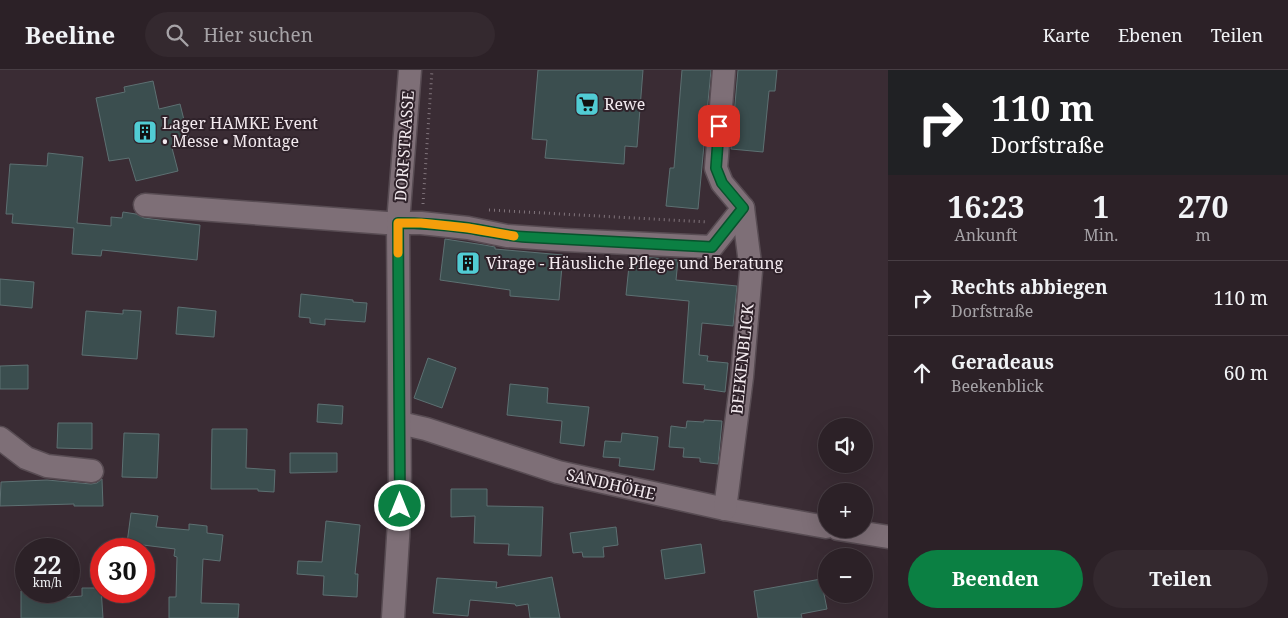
<!DOCTYPE html>
<html lang="de">
<head>
<meta charset="utf-8">
<style>
	:root { --surface:#2c2127; --page:#34292f; --text:#f1f3f6; --muted:#a6a3a7; --line:#483e44; --accent:#0b8043 }
	body { margin:0; font-family:"Noto Serif",serif; background:var(--page); color:var(--text); height:100vh; display:flex; flex-direction:column; font-size:19px; white-space:nowrap }
	* { box-sizing:border-box; margin:0 }
	p { font-size:16px; color:var(--muted) }
	.icon { flex:none; width:28px; height:28px; fill:none; stroke:currentColor; stroke-width:2; stroke-linecap:round; stroke-linejoin:round }
	.map { position:relative; flex:1; overflow:hidden }
	.drawer { display:flex; flex-direction:column; background:var(--surface); width:400px }
	.drawer>* { flex:none }
	.banner { background:#202124; color:#fff; overflow:hidden }
	.controls { position:absolute; left:818px; top:348px; display:grid; gap:10px }
	.controls a { display:grid; place-items:center; width:55px; height:55px; border-radius:50%; background:var(--surface); box-shadow:0 5px 20px #0002,0 0 0 1px var(--line); font-size:25px }
	.speed { position:absolute; left:15px; top:468px; display:flex; gap:10px; font-size:25px; font-weight:700; text-align:center }
	.speed>* { display:grid; place-content:center; width:65px; height:65px; border-radius:50%; background:var(--surface); box-shadow:0 5px 20px #0002,0 0 0 1px var(--line); line-height:1 }
	.speed small { font-size:12px; font-weight:400 }
	.speed .limit { border:8px solid #d22; background:#fff; color:#111 }
	.pin { position:absolute; display:grid; place-items:center; width:42px; height:42px; color:#fff; margin:-21px; border-radius:10px; box-shadow:0 2px 8px #0006 }
	.me { position:absolute; width:55px; margin:-28px; rotate:0deg; stroke-linejoin:round; filter:drop-shadow(0 0 4px #0008) }
	.turn { display:flex; align-items:center; gap:18px; height:105px; padding:0 20px; font-size:22px }
	.turn .icon { width:65px; height:65px; stroke-width:2.5 }
	.turn b { display:block; font-size:35px; line-height:42px }
	.eta { display:flex; justify-content:space-evenly; align-items:center; height:85px; text-align:center }
	.eta b { font-size:30px; font-weight:700; line-height:35px }
	.primary-button { display:flex; gap:10px; margin-top:auto; padding:10px 20px }
	.primary-button a { flex:1; height:58px; border-radius:30px; background:var(--accent); color:#fff; font-size:20px; font-weight:700; line-height:58px; text-align:center }
	.primary-button a+a { background:var(--page); color:var(--text) }
	ul { padding:0; list-style:none }
	li { display:flex; align-items:center; gap:15px; height:75px; padding:0 20px; border-top:1px solid var(--line) }
	li div { flex:1 }
	li b { display:block; font-size:19px }
	li em { font-style:normal }
	header { display:flex; align-items:center; gap:30px; box-sizing:border-box; height:70px; padding:0 25px; background:var(--surface); border-bottom:1px solid var(--line) }
	header strong { font-size:24px }
	nav { display:flex; gap:28px; margin-inline-start:auto; font-size:18px }
	.search { width:350px; height:45px; background:var(--page); display:flex; align-items:center; gap:12px; box-sizing:border-box; padding:0 18px; border-radius:28px; color:var(--muted); font-size:19px }
	main { display:flex; flex:1; min-height:0 }
	.map>svg:first-child { display:block }
</style>
</head>
<body>
<header>
<strong>Beeline</strong>
<div class="search"><svg class="icon" aria-label="search" viewBox="0 0 24 24"><circle cx="10" cy="10" r="6"/><path d="M15 15l6 6"/></svg>Hier suchen</div>
<nav><a>Karte</a><a>Ebenen</a><a>Teilen</a></nav>
</header>
<main>
<div class="map">
<svg width="888" height="548" viewBox="0 0 888 548">
	<rect width="100%" height="100%" fill="#3a2c34"/>
	<g fill="#3b4e4f" stroke="#5d7072">
		<polygon points="538,0 643,0 637,77 625,76 624,94 545,88 547,70 532,69"/>
		<polygon points="682,0 711,0 698,139 666,136 670,98 674,98"/>
		<polygon points="738,0 777,0 775,21 769,21 763,82 731,79"/>
		<polygon points="153,11 159,39 180,34 190,74 172,78 178,101 136,111 129,88 109,91 96,28 125,22 124,17"/>
		<polygon points="48,83 83,87 77,153 111,156 111,147 122,148 123,142 136,144 144,148 200,155 197,190 102,180 101,186 72,184 74,158 12,153 13,144 6,144 10,94 47,96"/>
		<polygon points="445,169 484,175 495,177 495,179 563,185 559,230 510,226 510,220 440,210"/>
		<polygon points="630,186 678,190 676,210 737,216 733,256 702,253 699,285 708,286 707,291 728,293 725,322 704,319 705,315 683,313 689,231 626,225"/>
		<polygon points="0,209 34,212 32,238 0,235"/>
		<polygon points="301,224 353,230 353,232 367,233 365,252 325,249 325,255 310,253 310,248 299,247"/>
		<polygon points="178,237 216,241 214,267 176,264"/>
		<polygon points="123,240 141,241 137,289 82,285 86,241 123,244"/>
		<polygon points="428,288 456,298 442,338 414,328"/>
		<polygon points="28,295 28,319 0,319 0,296"/>
		<polygon points="510,314 548,318 547,333 589,337 584,376 560,373 562,351 507,345"/>
		<polygon points="318,334 343,336 342,354 317,352"/>
		<polygon points="704,350 722,351 718,394 700,392 700,388 683,387 684,378 669,377 671,356 686,358 687,351 704,352"/>
		<polygon points="58,353 92,353 92,379 57,378"/>
		<polygon points="212,359 247,359 246,398 275,400 274,422 258,421 258,419 211,419"/>
		<polygon points="124,363 159,364 157,408 122,407"/>
		<polygon points="622,363 658,367 654,400 619,396 620,388 603,387 605,371 621,372"/>
		<polygon points="290,383 337,383 337,402 290,403"/>
		<polygon points="102,409 103,436 74,436 74,434 0,436 1,412 47,410 91,414 97,413"/>
		<polygon points="451,419 487,419 487,436 543,437 541,486 508,485 509,474 474,473 475,446 451,447"/>
		<polygon points="131,443 158,446 156,457 189,460 189,454 207,456 207,463 223,465 220,491 203,489 201,533 239,534 238,548 169,548 169,527 176,527 177,487 174,486 175,479 127,473"/>
		<polygon points="326,451 360,455 355,504 358,504 357,527 323,525 324,506 297,504 298,491 322,492"/>
		<polygon points="616,457 618,475 603,477 604,487 583,487 582,482 573,483 570,463"/>
		<polygon points="701,474 705,503 665,509 661,480"/>
		<polygon points="552,507 560,548 530,548 528,534 516,536 515,534 470,530 468,546 433,543 437,508 497,512 496,518"/>
		<polygon points="821,509 827,539 801,544 802,548 758,548 754,521"/>
		<polygon points="82,518 101,518 103,548 21,548 21,521 41,521 41,525 46,525 46,529 82,526"/>
	</g>
	<g fill="none" stroke-linecap="round" stroke-linejoin="round">
		<g stroke="#584c53" stroke-width="25">
			<g id="minor">
				<polyline points="145,135 386,153 421,153 468,158 507,166 565,170 712,177 743,138 722,113 716,98 724,0"/>
				<polyline points="400,353 426,359 558,402 725,439 826,457"/>
				<polyline points="0,368 26,388 47,396 92,401"/>
				<polyline points="725,439 742,307 751,201 743,138"/>
				<polyline points="838,459 888,467"/>
				<polyline points="393,548 400,436 398,153 410,0"/>
			</g>
		</g>
		<g stroke="#80747b" stroke-width="3" stroke-dasharray="1 4" stroke-linecap="butt">
			<polyline points="423,134 432,0"/>
			<polyline points="489,140 707,152"/>
		</g>
		<use href="#minor" stroke="#7e6f77" stroke-width="22"/>
	</g>
	<g fill="none" stroke-linecap="round" stroke-linejoin="round">
		<g stroke="#07532c" stroke-width="12">
			<path id="route" d="M400 436 398 153C421 153 445 155 468 158 488 161 507 166 526 167L712 177 743 138 722 113 716 98 719 56"/>
		</g>
		<use href="#route" stroke="#0b8043" stroke-width="9"/>
		<polyline stroke="#f59e0b" stroke-width="9" points="398,183 398,153 421,153 468,158 514,166"/>
	</g>
	<defs>
		<g id="supermarket-square" transform="scale(1.25)"><rect x="-9" y="-9" width="18" height="18" rx="4" fill="#51ccd4" stroke="#2f222a"/><path d="M-6-5.5h2.5l.6 2H6L4.5 2H-2.5L-4.4-4H-6ZM-1.5 3.2a1.3 1.3 0 1 0 .1 0ZM3 3.2a1.3 1.3 0 1 0 .1 0Z" fill="#111"/></g>
		<g id="building-square" transform="scale(1.25)"><rect x="-9" y="-9" width="18" height="18" rx="4" fill="#51ccd4" stroke="#2f222a"/><path d="M-4-6H4V6H1V3H-1V6H-4ZM-2.5-4.3h1.7v1.8h-1.7ZM.8-4.3h1.7v1.8H.8ZM-2.5-1h1.7V.8h-1.7ZM.8-1h1.7V.8H.8Z" fill="#111"/></g>
	</defs>
	<g fill-rule="evenodd">
		<use href="#supermarket-square" x="587" y="34"/>
		<use href="#building-square" x="145" y="62"/>
		<use href="#building-square" x="468" y="193"/>
	</g>
	<g text-anchor="middle" stroke-width="4" stroke-linejoin="round" paint-order="stroke">
		<g font-size="16" fill="#f3eaef" stroke="#2f222a" text-anchor="start">
			<text x="604" y="40">Rewe</text>
			<text x="162" y="59">Lager HAMKE Event<tspan x="162" dy="18">• Messe • Montage</tspan></text>
			<text x="486" y="199">Virage - Häusliche Pflege und Beratung</text>
		</g>
		<g font-size="16" fill="#f3eaef" stroke="#2f222a">
			<text transform="translate(404 76) rotate(-86)" y="6">DORFSTRASSE</text>
			<text transform="translate(742 289) rotate(-84)" y="6">BEEKENBLICK</text>
			<text transform="translate(611 414) rotate(13)" y="6">SANDHÖHE</text>
		</g>
	</g>
</svg>
<div class="controls">
<a><svg class="icon" aria-label="sound" viewBox="0 0 24 24"><path d="M4 9h4l5-4v14l-5-4H4zM17 9q2 3 0 6"/></svg></a>
<a>+</a>
<a>−</a>
</div>
<div class="speed"><div>22<small>km/h</small></div><div class="limit">30</div></div>
<div class="pin" style="left:719px;top:56px;background:#d93025"><svg class="icon" aria-label="arrive" viewBox="0 0 24 24"><path d="M6 21V4h12l-3 4 3 4H6"/></svg></div>
<svg class="me" style="left:400px;top:436px" viewBox="-20 -20 40 40"><circle r="17" fill="#0b8043" stroke="#fff" stroke-width="3"/><path d="M0-11L8 9 0 5-8 9z" fill="#fff"/></svg>
</div>
<section class="drawer">
<div class="banner">
<div class="turn"><svg class="icon" aria-label="right" viewBox="0 0 24 24"><path d="M7 20v-9h11M14 6l5 5-5 5"/></svg><div><b>110 m</b>Dorfstraße</div></div>
</div>
<div class="eta">
<div><b>16:23</b><p>Ankunft</p></div>
<div><b>1</b><p>Min.</p></div>
<div><b>270</b><p>m</p></div>
</div>
<ul>
<li><svg class="icon" aria-label="right" viewBox="0 0 24 24"><path d="M7 20v-9h11M14 6l5 5-5 5"/></svg><div><b>Rechts abbiegen</b><p>Dorfstraße</p></div><em>110 m</em></li>
<li><svg class="icon" aria-label="ahead" viewBox="0 0 24 24"><path d="M12 20V5M6 11l6-6 6 6"/></svg><div><b>Geradeaus</b><p>Beekenblick</p></div><em>60 m</em></li>
</ul>
<div class="primary-button"><a>Beenden</a><a>Teilen</a></div>
</section>
</main>
</body>
</html>
